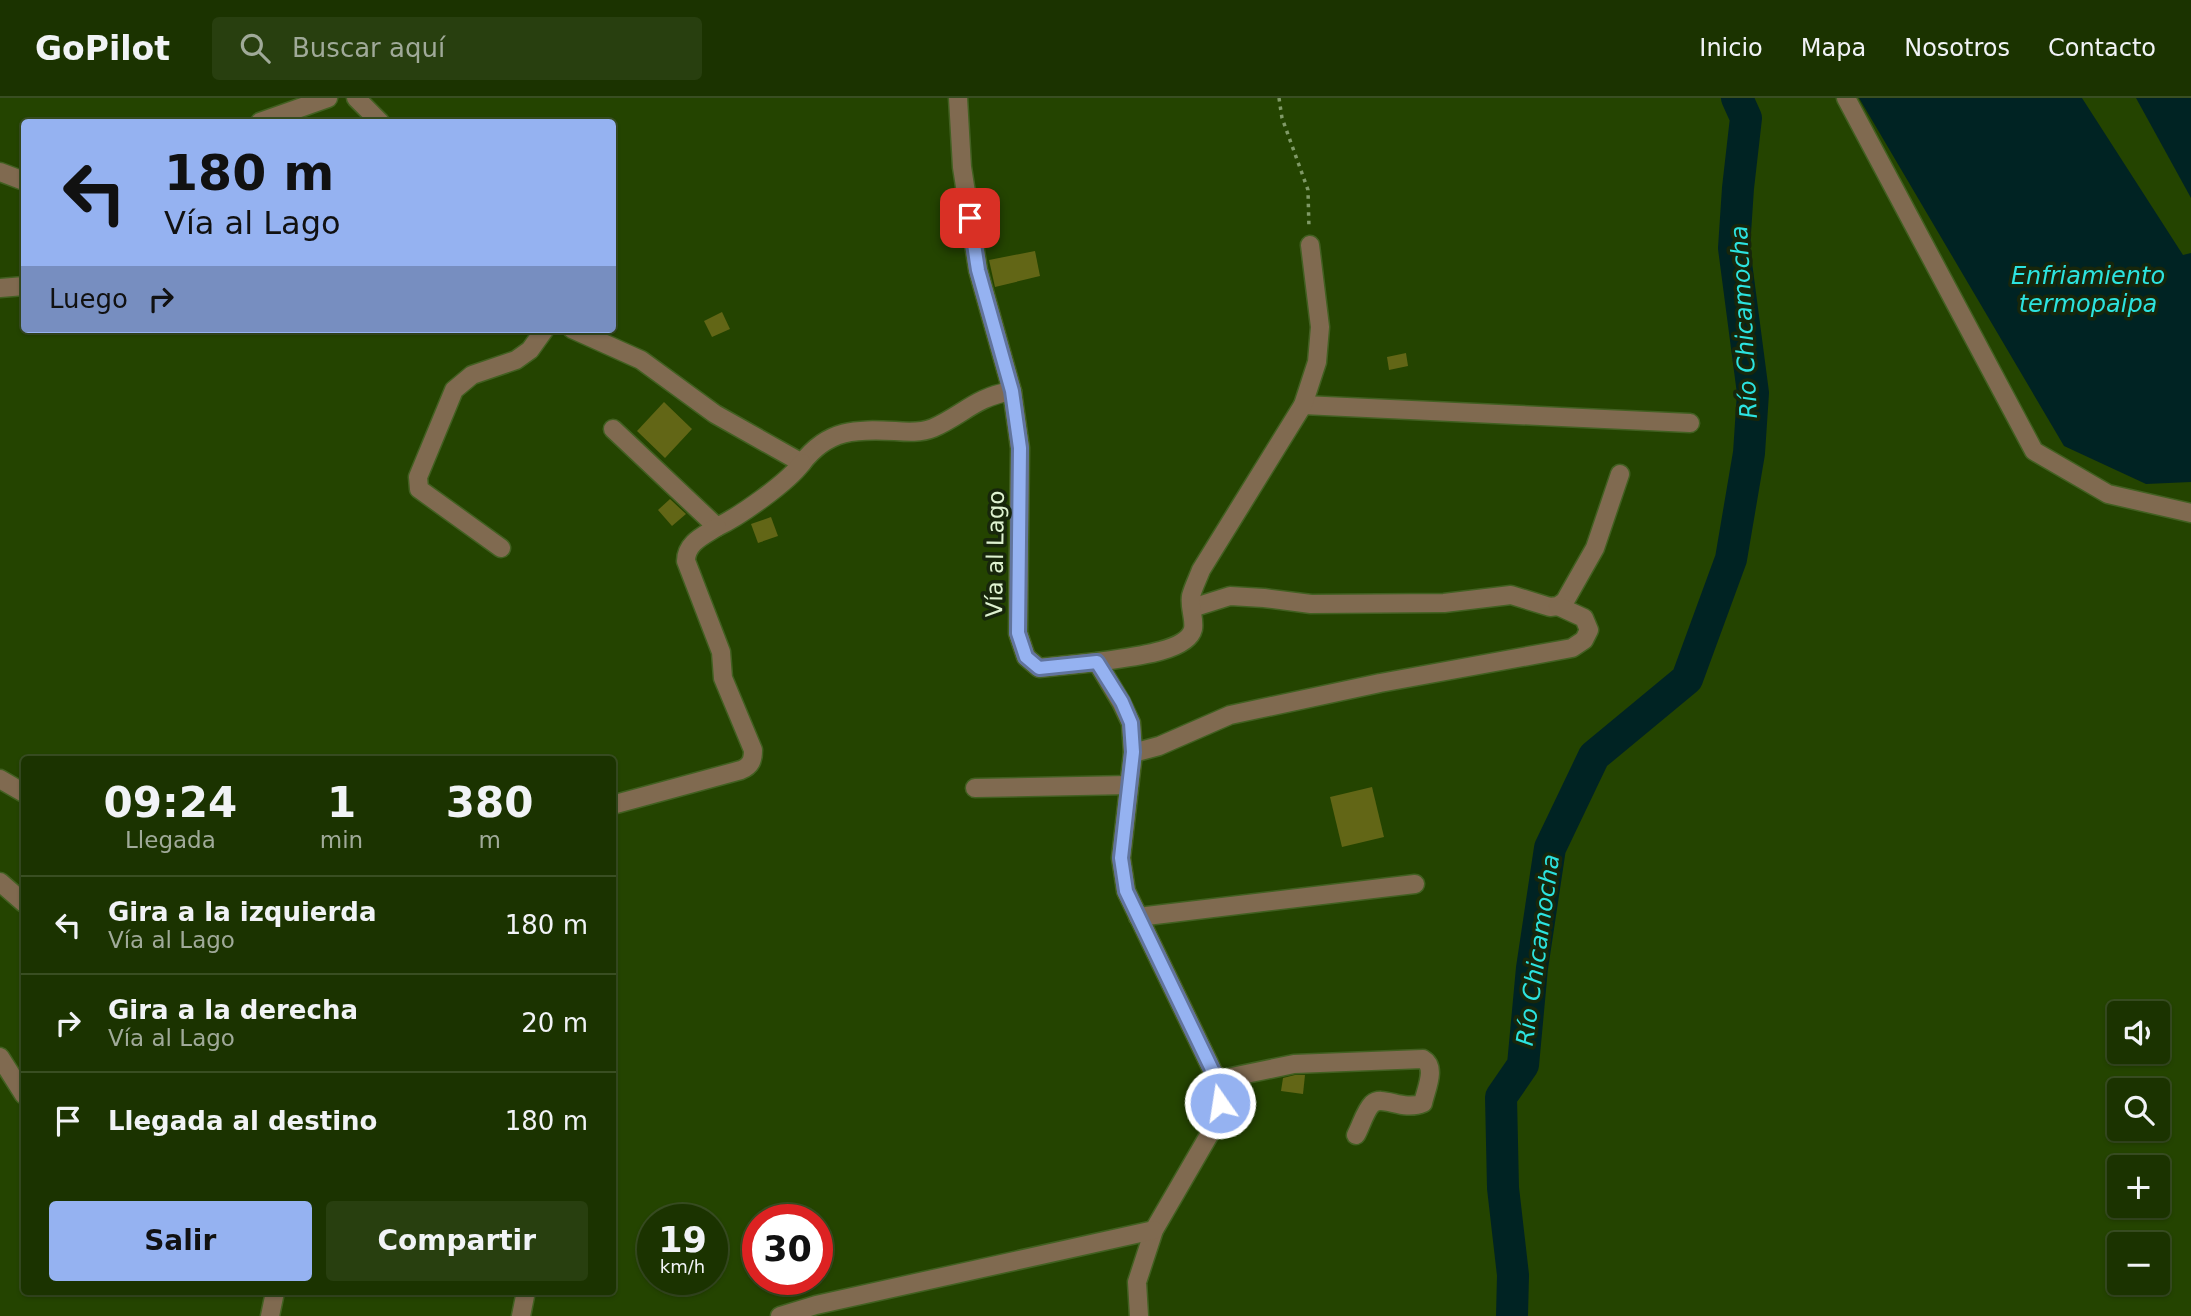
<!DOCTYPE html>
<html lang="es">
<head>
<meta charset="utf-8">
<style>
	:root { --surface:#1b3300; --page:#283f0f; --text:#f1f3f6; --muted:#a0aa99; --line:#394e22; --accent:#95b2f1 }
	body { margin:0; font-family:"DejaVu Sans",sans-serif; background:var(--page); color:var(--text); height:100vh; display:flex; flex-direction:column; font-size:26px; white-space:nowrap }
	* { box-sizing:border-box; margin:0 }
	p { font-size:23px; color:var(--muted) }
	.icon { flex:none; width:38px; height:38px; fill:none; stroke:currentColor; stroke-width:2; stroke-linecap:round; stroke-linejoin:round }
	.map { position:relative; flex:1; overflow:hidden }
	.drawer { position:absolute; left:21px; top:658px; width:595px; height:539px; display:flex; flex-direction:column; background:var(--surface); border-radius:7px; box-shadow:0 2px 5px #0004,0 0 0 2px var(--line) }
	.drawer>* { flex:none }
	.hud { position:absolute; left:21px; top:21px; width:595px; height:214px; border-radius:7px; box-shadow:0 2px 5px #0004,0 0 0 2px var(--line); background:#95b2f1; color:#111; overflow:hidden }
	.controls { position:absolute; left:2107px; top:903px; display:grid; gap:14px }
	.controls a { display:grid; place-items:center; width:63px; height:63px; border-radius:7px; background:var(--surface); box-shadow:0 2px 5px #0004,0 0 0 2px var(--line); font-size:35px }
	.speed { position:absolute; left:637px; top:1106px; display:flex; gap:14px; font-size:35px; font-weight:700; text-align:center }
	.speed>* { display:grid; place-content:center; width:91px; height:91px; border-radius:50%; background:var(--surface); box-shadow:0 2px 5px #0004,0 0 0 2px var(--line); line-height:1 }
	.speed small { font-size:18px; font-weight:400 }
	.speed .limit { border:10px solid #d22; background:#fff; color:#111 }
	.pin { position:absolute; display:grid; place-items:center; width:60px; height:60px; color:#fff; margin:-30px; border-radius:14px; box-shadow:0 4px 10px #0006 }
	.me { position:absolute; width:77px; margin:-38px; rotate:347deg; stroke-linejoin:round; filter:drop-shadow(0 0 5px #0008) }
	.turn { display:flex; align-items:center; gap:24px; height:147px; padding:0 28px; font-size:32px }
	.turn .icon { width:91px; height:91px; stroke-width:2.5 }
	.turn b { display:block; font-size:49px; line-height:60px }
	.then { display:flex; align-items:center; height:66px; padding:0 28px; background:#0003; gap:14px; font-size:26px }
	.eta { display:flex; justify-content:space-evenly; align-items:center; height:119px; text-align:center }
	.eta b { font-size:42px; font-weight:800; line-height:49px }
	.action { display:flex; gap:14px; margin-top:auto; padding:14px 28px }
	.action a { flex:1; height:80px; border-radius:7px; background:var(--accent); color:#111; font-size:28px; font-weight:800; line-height:80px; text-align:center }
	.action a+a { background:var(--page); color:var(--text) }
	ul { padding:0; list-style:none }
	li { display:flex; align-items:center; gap:21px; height:98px; padding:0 28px; border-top:2px solid var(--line) }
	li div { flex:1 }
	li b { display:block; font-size:26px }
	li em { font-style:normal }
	header { display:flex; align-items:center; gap:42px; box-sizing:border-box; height:98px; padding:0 35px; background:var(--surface); border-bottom:2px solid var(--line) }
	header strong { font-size:33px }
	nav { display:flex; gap:38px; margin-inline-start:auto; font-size:24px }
	.search { width:490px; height:63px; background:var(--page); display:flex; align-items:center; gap:18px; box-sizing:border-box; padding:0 24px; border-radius:7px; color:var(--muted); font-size:26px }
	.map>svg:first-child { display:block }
</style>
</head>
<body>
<header>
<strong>GoPilot</strong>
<div class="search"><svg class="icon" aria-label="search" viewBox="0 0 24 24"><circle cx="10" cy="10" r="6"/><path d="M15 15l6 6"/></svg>Buscar aquí</div>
<nav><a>Inicio</a><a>Mapa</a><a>Nosotros</a><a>Contacto</a></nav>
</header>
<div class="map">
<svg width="2191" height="1218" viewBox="0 0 2191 1218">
	<rect width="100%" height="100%" fill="#244400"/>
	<g fill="#002323">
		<polygon points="1859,0 2082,0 2183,157 2191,155 2191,384 2146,386 2064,348"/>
		<polygon points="2136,0 2191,0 2191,100"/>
	</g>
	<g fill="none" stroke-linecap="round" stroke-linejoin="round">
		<polyline stroke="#002323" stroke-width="32" points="1512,1218 1513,1177 1503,1090 1501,999 1523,967 1532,870 1550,750 1594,658 1687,581 1731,461 1749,355 1753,295 1734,150 1738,90 1746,20 1737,0"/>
	</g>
	<g fill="#626616">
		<polygon points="1035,153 1040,178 995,189 989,162"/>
		<polygon points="722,214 730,231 712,239 704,223"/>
		<polygon points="1406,255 1408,268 1389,272 1387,259"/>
		<polygon points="664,304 692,331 665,360 637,333"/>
		<polygon points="670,401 686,416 672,428 658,412"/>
		<polygon points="771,419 778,438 758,445 751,426"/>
		<polygon points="1372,689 1384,739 1342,749 1330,699"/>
		<polygon points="1295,977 1305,977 1303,996 1281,993 1283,980"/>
		<polygon points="653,1141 653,1156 637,1157 636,1142"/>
	</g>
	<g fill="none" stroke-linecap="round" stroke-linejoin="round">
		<g stroke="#426021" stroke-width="21">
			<g id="minor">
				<polyline points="356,0 380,24"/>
				<polyline points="958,0 962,69 978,172 1012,293 1020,350 1018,535 1026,559 1039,570 1097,564 1121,604 1131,625 1133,655 1121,760 1126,793 1217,982 1220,1005 1212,1032 1154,1132 1137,1184 1139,1218"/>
				<polyline points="1846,0 2034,353 2108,396 2191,415"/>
				<polyline points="260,24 328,0"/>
				<polyline points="0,74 24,83"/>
				<polyline points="0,190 24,188"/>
				<path d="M572 231 641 262 715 316 802 365C828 331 856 331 895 333 907 334 921 335 933 330 963 317 975 299 1012 293"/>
				<polyline points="1303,307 1690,325"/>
				<path d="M613 331 717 429C740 418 787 385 802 365"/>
				<polyline points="501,450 419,391 418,379 454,292 472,277 516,262 530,252 545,231"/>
				<polyline points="1192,510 1230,498 1264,500 1311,506 1444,505 1511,497 1550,509 1558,508 1565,503 1595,450 1620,376"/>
				<path d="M1097 564C1119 560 1187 556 1193 531 1195 521 1189 509 1191 498 1193 490 1198 480 1201 472L1303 307 1317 264 1320 229 1310 147"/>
				<polyline points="1133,655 1159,648 1230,617 1380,585 1572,550 1584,542 1589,532 1584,520 1558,508"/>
				<polyline points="0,681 24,695"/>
				<polyline points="975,690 1129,687"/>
				<path d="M612 707 741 672C751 668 753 662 753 652L723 580 721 554 686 463C686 445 703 438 717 429"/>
				<polyline points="0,784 24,805"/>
				<polyline points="1138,819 1415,786"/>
				<polyline points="0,959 24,997"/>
				<path d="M1217 982 1294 966 1423 961C1437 969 1426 991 1423 1005 1402 1014 1383 996 1372 1006 1365 1013 1361 1028 1356 1037"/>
				<polyline points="270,1218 275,1194"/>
				<polyline points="521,1218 525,1198"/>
				<polyline points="780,1218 816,1207 1154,1132"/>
			</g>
		</g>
		<polyline stroke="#809a67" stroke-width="3.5" stroke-dasharray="3.5 5" stroke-linecap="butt" points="1279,0 1282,20 1308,92 1309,131"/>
		<use href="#minor" stroke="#806a50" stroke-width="18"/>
	</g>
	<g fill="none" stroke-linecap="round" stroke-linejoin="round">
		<g stroke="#61749d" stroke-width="18">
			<polyline id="route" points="970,120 978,172 1012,293 1020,350 1018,535 1026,559 1039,570 1097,564 1122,604 1131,625 1133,654 1121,760 1126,793 1217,982 1220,1005"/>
		</g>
		<use href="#route" stroke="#95b2f1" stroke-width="12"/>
	</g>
	<g text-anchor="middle" stroke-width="7" stroke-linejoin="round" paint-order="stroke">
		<g font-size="23" fill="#def2d0" stroke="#17260b">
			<text transform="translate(995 456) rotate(-89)" y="8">Vía al Lago</text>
		</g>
		<g font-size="24" font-style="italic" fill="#2ce3df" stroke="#17260b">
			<text x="2088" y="186">Enfriamiento<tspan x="2088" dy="28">termopaipa</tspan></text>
			<text transform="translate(1744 224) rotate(-93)" y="8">Río Chicamocha</text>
			<text transform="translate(1538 852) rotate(-82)" y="8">Río Chicamocha</text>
		</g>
	</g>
</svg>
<div class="controls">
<a><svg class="icon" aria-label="sound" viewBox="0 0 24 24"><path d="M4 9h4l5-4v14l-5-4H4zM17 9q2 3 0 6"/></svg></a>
<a><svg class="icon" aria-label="search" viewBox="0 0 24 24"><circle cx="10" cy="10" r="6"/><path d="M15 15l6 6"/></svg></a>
<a>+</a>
<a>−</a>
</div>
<div class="speed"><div>19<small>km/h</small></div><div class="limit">30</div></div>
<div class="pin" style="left:970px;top:120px;background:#d93025"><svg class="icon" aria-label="arrive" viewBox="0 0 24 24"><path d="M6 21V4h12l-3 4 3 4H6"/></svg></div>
<svg class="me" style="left:1220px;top:1005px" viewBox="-20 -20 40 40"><circle r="17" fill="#95b2f1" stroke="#fff" stroke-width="3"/><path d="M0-11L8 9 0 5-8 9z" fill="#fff"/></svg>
<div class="hud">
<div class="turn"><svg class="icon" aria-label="left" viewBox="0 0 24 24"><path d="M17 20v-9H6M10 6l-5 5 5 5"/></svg><div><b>180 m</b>Vía al Lago</div></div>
<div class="then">Luego<svg class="icon" aria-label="right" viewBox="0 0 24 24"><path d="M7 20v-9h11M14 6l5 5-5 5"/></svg></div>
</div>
<section class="drawer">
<div class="eta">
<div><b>09:24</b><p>Llegada</p></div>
<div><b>1</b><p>min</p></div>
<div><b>380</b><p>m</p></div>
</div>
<ul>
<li><svg class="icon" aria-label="left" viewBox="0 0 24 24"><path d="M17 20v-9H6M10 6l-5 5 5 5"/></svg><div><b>Gira a la izquierda</b><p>Vía al Lago</p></div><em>180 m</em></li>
<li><svg class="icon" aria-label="right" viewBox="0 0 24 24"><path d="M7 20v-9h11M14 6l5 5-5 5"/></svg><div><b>Gira a la derecha</b><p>Vía al Lago</p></div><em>20 m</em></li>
<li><svg class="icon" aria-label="arrive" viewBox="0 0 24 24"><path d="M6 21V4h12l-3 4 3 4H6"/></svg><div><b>Llegada al destino</b></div><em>180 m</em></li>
</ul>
<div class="action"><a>Salir</a><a>Compartir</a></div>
</section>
</div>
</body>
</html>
